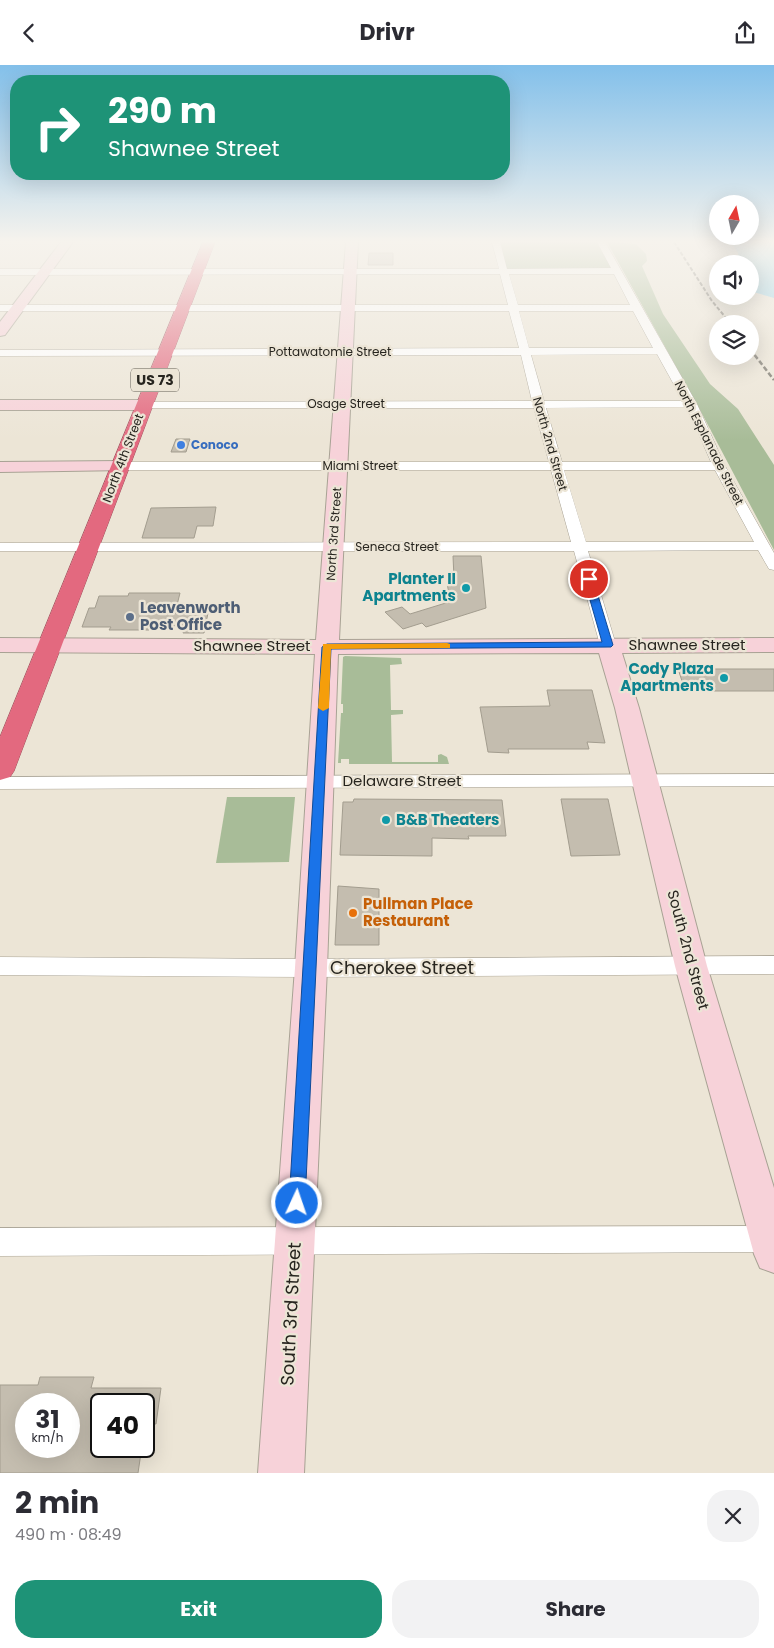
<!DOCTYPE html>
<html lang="en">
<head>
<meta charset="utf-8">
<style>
	:root { --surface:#fff; --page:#f2f2f3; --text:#2b2b33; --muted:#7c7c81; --accent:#1e9377 }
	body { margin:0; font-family:Poppins,sans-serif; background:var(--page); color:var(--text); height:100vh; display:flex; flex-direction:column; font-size:19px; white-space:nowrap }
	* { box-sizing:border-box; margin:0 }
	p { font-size:16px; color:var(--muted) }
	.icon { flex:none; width:28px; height:28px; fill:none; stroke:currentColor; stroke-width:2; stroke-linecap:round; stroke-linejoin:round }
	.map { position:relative; height:1408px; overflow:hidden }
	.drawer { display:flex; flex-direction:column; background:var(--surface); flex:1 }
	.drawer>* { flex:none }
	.hud { position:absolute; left:10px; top:10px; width:500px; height:105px; border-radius:20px; box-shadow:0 5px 20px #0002; background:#1e9377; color:#fff; overflow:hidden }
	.needle { width:32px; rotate:9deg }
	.buttons { position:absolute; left:709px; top:130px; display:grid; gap:10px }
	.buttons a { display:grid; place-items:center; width:50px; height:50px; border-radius:50%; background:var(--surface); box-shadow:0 5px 20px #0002; font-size:25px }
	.speed { position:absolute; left:15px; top:1328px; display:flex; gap:10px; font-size:25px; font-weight:700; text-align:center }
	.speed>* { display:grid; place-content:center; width:65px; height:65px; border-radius:50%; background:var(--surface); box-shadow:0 5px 20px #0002; line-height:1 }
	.speed small { font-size:12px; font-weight:400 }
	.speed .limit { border:2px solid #111; border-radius:8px; background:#fff; color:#111 }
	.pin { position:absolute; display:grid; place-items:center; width:42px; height:42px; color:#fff; margin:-21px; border:2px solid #fff; border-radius:50%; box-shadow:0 1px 5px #0007 }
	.me { position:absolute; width:55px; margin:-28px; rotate:3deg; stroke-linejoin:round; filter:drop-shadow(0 0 4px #0008) }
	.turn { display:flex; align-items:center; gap:18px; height:105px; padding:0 15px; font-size:22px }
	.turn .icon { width:65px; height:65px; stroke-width:2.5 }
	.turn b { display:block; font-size:35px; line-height:42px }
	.round { display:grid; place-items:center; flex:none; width:52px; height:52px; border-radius:20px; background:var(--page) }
	.head { display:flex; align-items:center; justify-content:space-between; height:85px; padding:0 15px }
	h1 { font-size:30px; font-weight:700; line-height:38px }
	.button { display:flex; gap:10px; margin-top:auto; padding:10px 15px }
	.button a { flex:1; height:58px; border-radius:20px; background:var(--accent); color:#fff; font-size:20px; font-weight:700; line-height:58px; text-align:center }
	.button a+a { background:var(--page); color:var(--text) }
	header { display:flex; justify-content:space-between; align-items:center; height:65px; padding:0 15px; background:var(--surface); font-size:22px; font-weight:700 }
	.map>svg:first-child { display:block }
</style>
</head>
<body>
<header><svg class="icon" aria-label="back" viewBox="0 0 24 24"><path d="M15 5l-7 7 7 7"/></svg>Drivr<svg class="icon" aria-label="share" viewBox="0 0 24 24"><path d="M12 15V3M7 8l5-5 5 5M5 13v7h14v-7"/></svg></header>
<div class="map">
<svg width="774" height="1408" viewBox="0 0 774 1408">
	<rect width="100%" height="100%" fill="#ece5d6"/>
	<g fill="#a8bc98">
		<polygon points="496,177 601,177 615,206 504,206"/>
		<polygon points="607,177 636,179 646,189 647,196 642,201 663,249 710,319 738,344 774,400 774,485 700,345"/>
		<polygon points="345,591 401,593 402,599 390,600 391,645 403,645 403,649 391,650 392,697 438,697 438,690 441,689 447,692 449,699 349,699 349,694 341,694 341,698 338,698 341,648 343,648 343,639 341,639 343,592"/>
		<polygon points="227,732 295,732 289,797 216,798"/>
	</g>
	<polygon fill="#8cd2ed" points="731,177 774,177 774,233 750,226 750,199 739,199 738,188"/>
	<g fill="#c4bdaf" stroke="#a39d8f" fill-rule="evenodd">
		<polygon points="369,188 393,188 393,200 368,200"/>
		<polygon points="176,374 190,374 186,387 171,387"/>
		<polygon points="216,442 213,461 197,461 194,473 142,473 151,443"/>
		<polygon points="453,491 481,491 486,543 426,562 422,558 403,564 385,547 402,542 410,549 449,537 447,512 454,513"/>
		<polygon points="129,528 180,528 175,548 208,548 204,568 183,568 185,561 150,561 149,565 109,565 111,562 82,562 89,543 95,543 99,531 128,531"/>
		<polygon points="678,604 774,604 774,626 688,626 685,625"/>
		<polygon points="547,625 592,625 605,678 587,677 589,684 508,684 509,688 488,687 480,642 550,641"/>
		<polygon points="354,734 502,735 506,771 468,771 469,774 432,773 432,791 340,790 343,737 353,737"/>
		<polygon points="561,734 608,734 620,790 571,791"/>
		<polygon points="338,821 379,824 379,880 335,880"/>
		<path d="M40 1312H94L91 1323H161L156 1359 144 1358V1339H101V1381H142L138 1408H0V1320H38ZM26 1339H69V1381H26Z"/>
	</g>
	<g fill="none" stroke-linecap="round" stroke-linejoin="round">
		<g stroke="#a8a294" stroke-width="1">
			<g id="street">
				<path d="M492 177H500L507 204 611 203 597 177H605L697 339 725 401 774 488V505L769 504 758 485 588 486 616 580 614 583H602L600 580 574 486H0V478L571 477 551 405H121L115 401 121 397H549L534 343H144L138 340 144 337 532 336 521 290 0 291V285L519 283 509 246H0V240H508L500 209 0 210V204H499ZM509 209H614L630 240H518ZM519 246H633L653 283H529ZM657 289 683 336H544L531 290ZM687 342 711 397H562L546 343ZM564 405H715L754 477H586Z"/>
				<polygon points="774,709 774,721 0,724 0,712"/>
				<polygon points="774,891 774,909 311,912 0,910 0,892 311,894"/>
				<polygon points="774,1161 774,1187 0,1191 0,1163"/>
			</g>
		</g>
		<g stroke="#a8a294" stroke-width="2">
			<g id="secondary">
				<polygon points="61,177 73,177 5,270 0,271 0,257"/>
				<polygon points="346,177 358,177 339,575 774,573 774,587 622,588 639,643 707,901 774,1123 774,1208 760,1203 754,1189 675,901 615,643 599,588 338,589 327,903 304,1408 258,1408 295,903 315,589 0,587 0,573 316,575"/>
				<polygon points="0,335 144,335 150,337 152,340 150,343 144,345 0,345"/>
				<polygon points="121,396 127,397 130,401 127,405 0,407 0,397"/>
			</g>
		</g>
		<g stroke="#a1515d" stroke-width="1">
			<polygon id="highway" points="203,177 215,177 14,706 10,712 0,715 0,672"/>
		</g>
		<use href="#street" fill="#fff" fill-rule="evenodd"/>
		<use href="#secondary" fill="#f7d2d9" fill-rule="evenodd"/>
		<use href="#highway" fill="#e3697f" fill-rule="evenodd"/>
		<g stroke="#716d63" stroke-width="2" stroke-dasharray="4 2" stroke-linecap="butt">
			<polyline points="674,177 712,236 731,259"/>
			<polyline points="750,284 751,286"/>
		</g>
		<polyline stroke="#716d63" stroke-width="2.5" stroke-dasharray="5 2.5" stroke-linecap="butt" points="750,284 774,315"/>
	</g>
	<linearGradient id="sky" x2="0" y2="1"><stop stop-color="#83c0ea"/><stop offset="0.47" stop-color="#f6f3ed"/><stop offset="1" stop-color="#f6f3ed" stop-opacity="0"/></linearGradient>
	<rect width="774" height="375" fill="url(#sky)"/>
	<polygon fill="#1a73e8" stroke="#114b97" points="586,512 589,512 593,514 613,580 611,582 331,584 305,1138 303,1144 297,1146 291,1144 289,1138 322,582 327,579 602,577 584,514"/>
	<polygon fill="#f59e0b" points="447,578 450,579 450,583 331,584 329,643 323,646 318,643 323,579"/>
	<circle fill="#3f7fe0" stroke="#ece5d6" stroke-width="2" cx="181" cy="380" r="5"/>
	<g fill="#0f9aa8" stroke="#ece5d6" stroke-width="2">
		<circle cx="466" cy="523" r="5"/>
		<circle cx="724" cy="613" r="5"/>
		<circle cx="386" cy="755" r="5"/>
	</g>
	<circle fill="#5c6f8a" stroke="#ece5d6" stroke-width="2" cx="130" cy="552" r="5"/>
	<circle fill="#e8710a" stroke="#ece5d6" stroke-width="2" cx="353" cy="848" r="5"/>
	<g text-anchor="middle" stroke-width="4.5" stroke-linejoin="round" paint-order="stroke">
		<g font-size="12" fill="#27251f" stroke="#ece5d6">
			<text x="330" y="291">Pottawatomie Street</text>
			<text x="346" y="343">Osage Street</text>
			<text transform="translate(709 378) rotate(63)" y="4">North Esplanade Street</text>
			<text transform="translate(550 379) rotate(74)" y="4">North 2nd Street</text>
			<text transform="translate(123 393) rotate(-69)" y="4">North 4th Street</text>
			<text x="360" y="405">Miami Street</text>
			<text transform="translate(334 469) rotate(-86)" y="4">North 3rd Street</text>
			<text x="397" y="486">Seneca Street</text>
		</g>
		<g font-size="12" font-weight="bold" fill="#366cbe" stroke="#ece5d6" text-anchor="start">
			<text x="191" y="384">Conoco</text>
		</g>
		<rect fill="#ece5d6" stroke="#625f56" stroke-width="1" x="131" y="303.5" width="48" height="23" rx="4"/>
		<g font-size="14" font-weight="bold" fill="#27251f">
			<text x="155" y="320">US 73</text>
		</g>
		<g font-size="15" font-weight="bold" fill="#0d838f" stroke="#ece5d6" text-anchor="end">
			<text x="456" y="519">Planter II<tspan x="456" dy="17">Apartments</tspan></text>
			<text x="714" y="609">Cody Plaza<tspan x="714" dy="17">Apartments</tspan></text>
			<text x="396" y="760" text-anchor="start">B&amp;B Theaters</text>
		</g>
		<g font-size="15" font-weight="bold" fill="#4e5e75" stroke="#ece5d6" text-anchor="start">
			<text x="140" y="548">Leavenworth<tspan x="140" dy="17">Post Office</tspan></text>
		</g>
		<g font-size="15" fill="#27251f" stroke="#ece5d6">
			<text x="687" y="585">Shawnee Street</text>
			<text x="252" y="586">Shawnee Street</text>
			<text x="402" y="721">Delaware Street</text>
			<text transform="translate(688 885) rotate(75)" y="5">South 2nd Street</text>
		</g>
		<g font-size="15" font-weight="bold" fill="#c56008" stroke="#ece5d6" text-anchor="start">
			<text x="363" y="844">Pullman Place<tspan x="363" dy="17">Restaurant</tspan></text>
		</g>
		<g font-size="18" fill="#27251f" stroke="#ece5d6">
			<text x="402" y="909">Cherokee Street</text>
			<text transform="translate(291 1249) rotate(-87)" y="6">South 3rd Street</text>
		</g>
	</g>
</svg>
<div class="buttons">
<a><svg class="needle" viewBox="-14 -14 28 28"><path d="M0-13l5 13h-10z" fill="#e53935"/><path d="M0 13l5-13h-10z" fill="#7c7c81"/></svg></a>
<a><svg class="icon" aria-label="sound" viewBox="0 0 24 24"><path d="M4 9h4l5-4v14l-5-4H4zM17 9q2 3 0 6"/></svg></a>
<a><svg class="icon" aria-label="layers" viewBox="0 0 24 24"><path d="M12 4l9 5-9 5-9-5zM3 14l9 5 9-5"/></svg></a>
</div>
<div class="speed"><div>31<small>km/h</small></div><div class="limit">40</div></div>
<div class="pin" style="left:589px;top:514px;background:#d93025"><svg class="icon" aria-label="arrive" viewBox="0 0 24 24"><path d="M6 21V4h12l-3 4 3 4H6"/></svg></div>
<svg class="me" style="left:297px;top:1138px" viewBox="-20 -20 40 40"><circle r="17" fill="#1a73e8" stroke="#fff" stroke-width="3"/><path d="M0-11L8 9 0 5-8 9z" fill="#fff"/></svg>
<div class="hud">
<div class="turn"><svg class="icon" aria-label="right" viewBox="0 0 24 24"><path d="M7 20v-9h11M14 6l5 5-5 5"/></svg><div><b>290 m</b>Shawnee Street</div></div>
</div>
</div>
<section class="drawer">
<div class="head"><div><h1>2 min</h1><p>490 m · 08:49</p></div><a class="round"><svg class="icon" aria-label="close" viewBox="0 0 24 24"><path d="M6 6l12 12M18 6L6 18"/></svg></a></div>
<div class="button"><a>Exit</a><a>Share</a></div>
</section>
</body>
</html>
